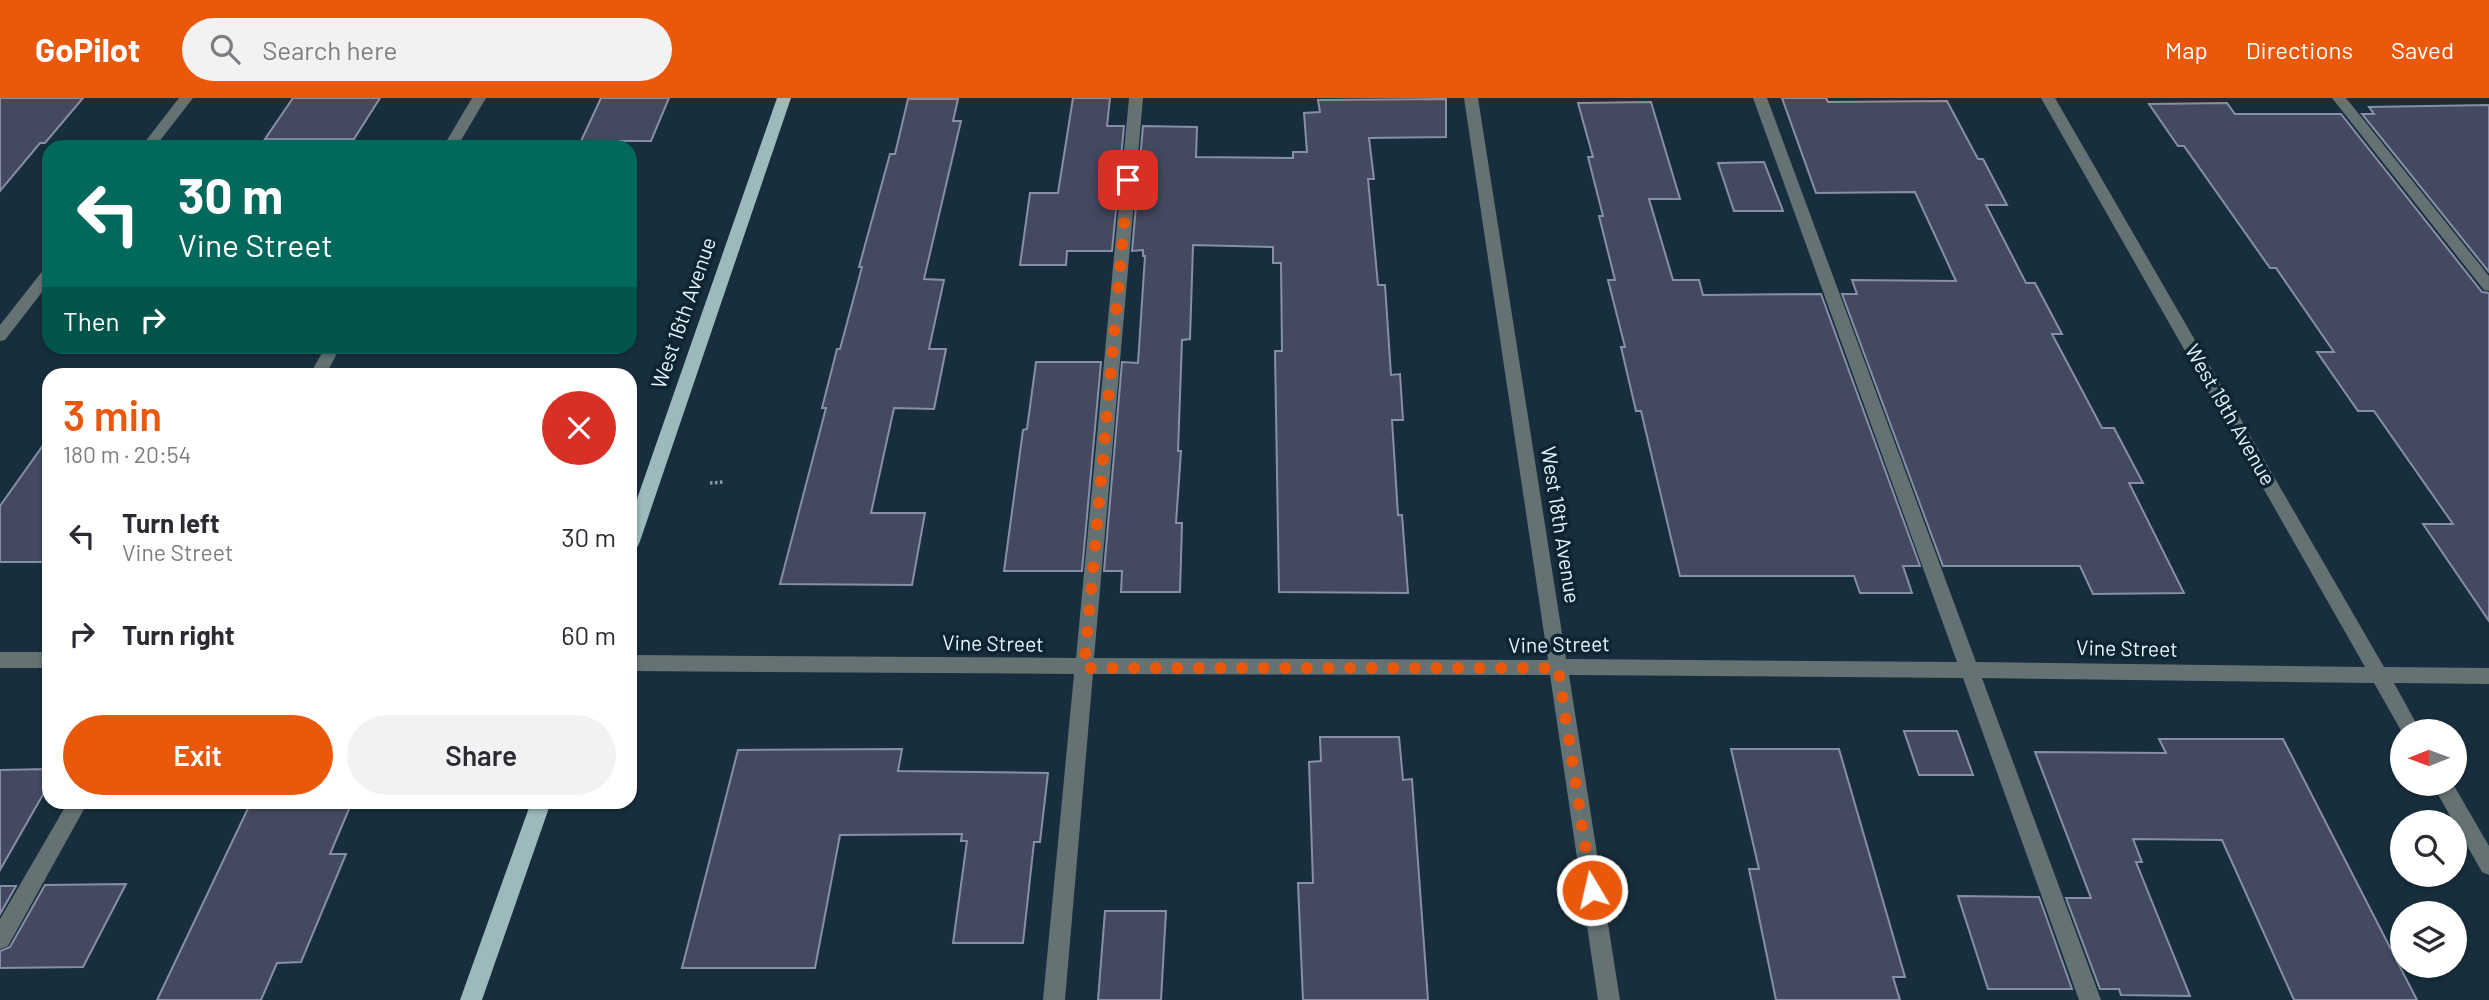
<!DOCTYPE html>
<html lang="en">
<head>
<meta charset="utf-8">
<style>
	:root { --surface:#fff; --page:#f2f2f3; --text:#2b2b33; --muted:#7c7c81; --accent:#ea580c }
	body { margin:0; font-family:Barlow,sans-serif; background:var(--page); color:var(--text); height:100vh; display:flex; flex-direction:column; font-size:26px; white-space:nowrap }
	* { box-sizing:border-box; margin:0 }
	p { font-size:23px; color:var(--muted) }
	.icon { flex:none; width:38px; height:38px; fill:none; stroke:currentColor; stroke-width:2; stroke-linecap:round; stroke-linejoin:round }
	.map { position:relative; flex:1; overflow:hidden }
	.sheet { position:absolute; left:42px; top:270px; width:595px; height:441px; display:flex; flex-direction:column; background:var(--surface); border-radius:21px; box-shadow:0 2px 5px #0004 }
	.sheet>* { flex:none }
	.hud { position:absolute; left:42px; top:42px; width:595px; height:214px; border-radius:21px; box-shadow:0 2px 5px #0004; background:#00695c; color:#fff; overflow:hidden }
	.needle { width:46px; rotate:269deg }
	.buttons { position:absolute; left:2390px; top:621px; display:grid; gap:14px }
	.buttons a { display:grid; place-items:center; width:77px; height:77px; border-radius:50%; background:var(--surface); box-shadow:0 2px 5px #0004; font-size:35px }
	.pin { position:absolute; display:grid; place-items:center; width:60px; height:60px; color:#fff; margin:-30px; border-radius:14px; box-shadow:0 4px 10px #0006 }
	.me { position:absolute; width:77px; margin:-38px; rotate:351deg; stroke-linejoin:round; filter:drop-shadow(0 0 5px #0008) }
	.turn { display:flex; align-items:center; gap:24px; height:147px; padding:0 21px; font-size:32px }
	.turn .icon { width:91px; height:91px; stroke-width:2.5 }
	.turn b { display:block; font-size:49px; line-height:60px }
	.then { display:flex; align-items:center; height:66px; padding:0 21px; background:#0003; gap:14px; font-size:26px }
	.round { display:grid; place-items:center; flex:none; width:74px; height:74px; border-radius:37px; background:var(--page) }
	.head { display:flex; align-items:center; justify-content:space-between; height:119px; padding:0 21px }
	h1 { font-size:42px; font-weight:600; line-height:52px; color:var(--accent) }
	.primary-button { display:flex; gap:14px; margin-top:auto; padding:14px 21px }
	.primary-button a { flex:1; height:80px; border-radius:42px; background:var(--accent); color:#fff; font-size:28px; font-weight:600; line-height:80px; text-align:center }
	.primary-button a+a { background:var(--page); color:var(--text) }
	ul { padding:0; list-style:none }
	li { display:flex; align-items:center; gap:21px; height:98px; padding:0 21px }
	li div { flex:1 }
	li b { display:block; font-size:26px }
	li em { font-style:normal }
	header { display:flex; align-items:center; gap:42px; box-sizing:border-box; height:98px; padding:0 35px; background:var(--accent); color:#fff }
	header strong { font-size:33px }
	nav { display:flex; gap:38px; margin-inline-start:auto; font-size:24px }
	.search { width:490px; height:63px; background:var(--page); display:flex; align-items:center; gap:18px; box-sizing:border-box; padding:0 24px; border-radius:38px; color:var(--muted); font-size:26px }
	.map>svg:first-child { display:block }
</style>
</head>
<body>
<header>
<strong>GoPilot</strong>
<div class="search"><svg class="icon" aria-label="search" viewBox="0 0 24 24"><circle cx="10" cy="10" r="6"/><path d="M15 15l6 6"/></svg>Search here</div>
<nav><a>Map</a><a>Directions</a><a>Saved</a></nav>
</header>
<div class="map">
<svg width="2489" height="902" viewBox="0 0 2489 902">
	<rect width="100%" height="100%" fill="#182e3c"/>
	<g fill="#43495f" stroke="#878fa8" stroke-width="2">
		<polygon points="0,0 83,0 45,45 40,45 0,93"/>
		<polygon points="293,0 380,0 354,41 265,41"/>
		<polygon points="601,0 669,0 651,43 581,43"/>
		<polygon points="1073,0 1110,0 1107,28 1124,28 1112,153 1067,153 1066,167 1020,167 1030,95 1058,95"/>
		<polygon points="1782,0 1826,0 1828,4 1947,3 1978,61 1983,61 2007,107 1986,107 2026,185 2035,185 2062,236 2052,236 2102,330 2114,330 2143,385 2129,385 2184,495 2093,496 2080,468 1943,468 1842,196 1857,196 1852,182 1956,183 1915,94 1816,95"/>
		<polygon points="908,1 958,1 953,23 961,23 924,181 944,182 929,251 946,251 934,311 894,310 871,415 925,415 912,487 780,486 826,310 822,310 837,251 840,251 862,169 859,169 890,56 895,56"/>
		<polygon points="1446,1 1446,39 1369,40 1374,81 1368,81 1378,187 1385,187 1391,277 1400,276 1403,322 1392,322 1398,417 1402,417 1408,495 1279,494 1275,253 1282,253 1281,165 1273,165 1273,149 1193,147 1190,241 1182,242 1178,353 1181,353 1176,425 1182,425 1180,494 1121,494 1122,473 1104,473 1122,264 1138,265 1145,158 1143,158 1143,152 1132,153 1143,28 1197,29 1196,59 1293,60 1293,54 1307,54 1304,15 1320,14 1318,2"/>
		<polygon points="1651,4 1680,101 1649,101 1673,182 1699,182 1703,197 1821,196 1920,468 1903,468 1912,495 1860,495 1854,478 1680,478 1641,313 1636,313 1621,249 1625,249 1608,182 1615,182 1599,118 1603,118 1588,59 1593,59 1578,5"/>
		<polygon points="2227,5 2235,16 2341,16 2482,194 2489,195 2489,523 2423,426 2453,426 2374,313 2358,313 2317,254 2334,254 2276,170 2270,170 2184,48 2178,48 2149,6"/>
		<polygon points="2489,7 2489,174 2362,16 2374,16 2369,9"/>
		<polygon points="1764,64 1783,113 1734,113 1718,65"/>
		<polygon points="1036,264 1101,264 1082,473 1004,473 1023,332 1027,331"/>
		<polygon points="49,339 49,464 0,464 0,408"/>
		<polygon points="1904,633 1957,633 1973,677 1919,677"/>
		<polygon points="1320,639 1399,639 1403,682 1412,681 1428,902 1303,902 1298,785 1313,785 1309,664 1321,663"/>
		<polygon points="2159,641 2283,641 2417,902 2294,902 2222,742 2133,741 2142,764 2136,764 2190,898 2121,897 2119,891 2100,891 2066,800 2091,800 2035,654 2166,655"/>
		<polygon points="902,651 898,673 1048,675 1040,744 1034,744 1023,845 953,845 967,743 961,743 962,736 840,737 815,870 682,870 738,652"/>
		<polygon points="1731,651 1839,651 1905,879 1893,879 1900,902 1776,902 1749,771 1759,771"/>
		<polygon points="49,671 49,686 0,772 0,672"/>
		<polygon points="251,704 352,704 330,756 346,756 301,864 277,865 261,902 157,902"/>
		<polygon points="126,786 83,869 0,870 0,853 10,849 45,787"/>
		<polygon points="0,788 16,788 0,816"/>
		<polygon points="1958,798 2039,799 2072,891 1988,891"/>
		<polygon points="1105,813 1166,813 1161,902 1098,902"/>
	</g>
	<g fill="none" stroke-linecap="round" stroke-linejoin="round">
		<polyline stroke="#899aa6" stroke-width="3.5" stroke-dasharray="2.5 2.5" stroke-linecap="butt" points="710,385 724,384"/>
		<g fill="#647274" fill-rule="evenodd">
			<polygon points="179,0 193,0 155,49 141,49"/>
			<polygon points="472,0 486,0 457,49 443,49"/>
			<polygon points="1129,0 1143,0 1094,560 1548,562 1464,0 1478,0 1566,561 1957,564 1753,0 1767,0 1976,564 2365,569 2041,0 2055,0 2384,569 2489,570 2489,586 2394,585 2421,634 2403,634 2403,636 2374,585 1982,580 2101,902 2079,902 1963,580 1569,577 1620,902 1598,902 1550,577 1093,576 1065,902 1043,902 1074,576 630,573 630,557 1076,560"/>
			<polygon points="2332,0 2346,0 2489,178 2489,193 2484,192"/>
			<polygon points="49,170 49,185 5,242 0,243 0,227 44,171"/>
			<polygon points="326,248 341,248 326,276 310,276"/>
			<rect x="0" y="554" width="49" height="16"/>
			<polygon points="2432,686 2453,686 2489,748 2489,777 2482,774"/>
			<polygon points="68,704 88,704 8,848 0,851 0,821"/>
		</g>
		<g fill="#9cb9bc" fill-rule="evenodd">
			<polygon points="777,0 791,0 639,446 636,451 630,453 630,421"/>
			<polygon points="531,704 551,704 482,902 460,902"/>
		</g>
	</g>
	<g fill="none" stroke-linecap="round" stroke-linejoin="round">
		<polyline stroke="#ea580c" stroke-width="12" stroke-dasharray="0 21.6" points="1128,82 1084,570 1558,570 1592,792"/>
	</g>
	<g text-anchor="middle" stroke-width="7" stroke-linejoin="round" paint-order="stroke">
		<g font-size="21" fill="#e8f5fe" stroke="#0e2431">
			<text transform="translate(684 215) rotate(-71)" y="7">West 16th Avenue</text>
			<text transform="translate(2230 317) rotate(60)" y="7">West 19th Avenue</text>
			<text transform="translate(1560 427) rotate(81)" y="7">West 18th Avenue</text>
			<text transform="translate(993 546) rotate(1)" y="7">Vine Street</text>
			<text transform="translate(1559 547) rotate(-1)" y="7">Vine Street</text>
			<text transform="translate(2127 551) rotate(1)" y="7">Vine Street</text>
		</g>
	</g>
</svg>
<div class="buttons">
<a><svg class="needle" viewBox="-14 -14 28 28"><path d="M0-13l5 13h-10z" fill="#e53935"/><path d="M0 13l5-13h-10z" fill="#7c7c81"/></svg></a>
<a><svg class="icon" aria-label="search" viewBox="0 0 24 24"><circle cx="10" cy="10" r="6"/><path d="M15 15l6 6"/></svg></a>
<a><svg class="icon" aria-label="layers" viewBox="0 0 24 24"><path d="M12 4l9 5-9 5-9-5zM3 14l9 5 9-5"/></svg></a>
</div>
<div class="pin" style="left:1128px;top:82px;background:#d93025"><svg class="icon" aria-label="arrive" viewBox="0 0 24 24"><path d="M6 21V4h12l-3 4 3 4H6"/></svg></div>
<svg class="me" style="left:1592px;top:792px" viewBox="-20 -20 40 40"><circle r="17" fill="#ea580c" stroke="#fff" stroke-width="3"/><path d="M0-11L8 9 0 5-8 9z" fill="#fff"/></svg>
<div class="hud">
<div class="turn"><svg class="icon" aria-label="left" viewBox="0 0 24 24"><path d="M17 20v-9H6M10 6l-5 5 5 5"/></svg><div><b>30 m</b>Vine Street</div></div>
<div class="then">Then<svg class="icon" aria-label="right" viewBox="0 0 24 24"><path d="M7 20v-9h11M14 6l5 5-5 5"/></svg></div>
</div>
<section class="sheet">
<div class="head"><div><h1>3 min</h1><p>180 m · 20:54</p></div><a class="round" style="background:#d93025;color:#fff"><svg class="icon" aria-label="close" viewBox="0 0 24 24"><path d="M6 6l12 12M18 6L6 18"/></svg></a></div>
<ul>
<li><svg class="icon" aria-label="left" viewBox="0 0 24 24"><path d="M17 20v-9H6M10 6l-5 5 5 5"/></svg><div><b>Turn left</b><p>Vine Street</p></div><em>30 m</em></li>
<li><svg class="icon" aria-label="right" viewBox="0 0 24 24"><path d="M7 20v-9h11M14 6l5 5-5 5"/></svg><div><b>Turn right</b></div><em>60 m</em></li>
</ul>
<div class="primary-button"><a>Exit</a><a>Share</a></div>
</section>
</div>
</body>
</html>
